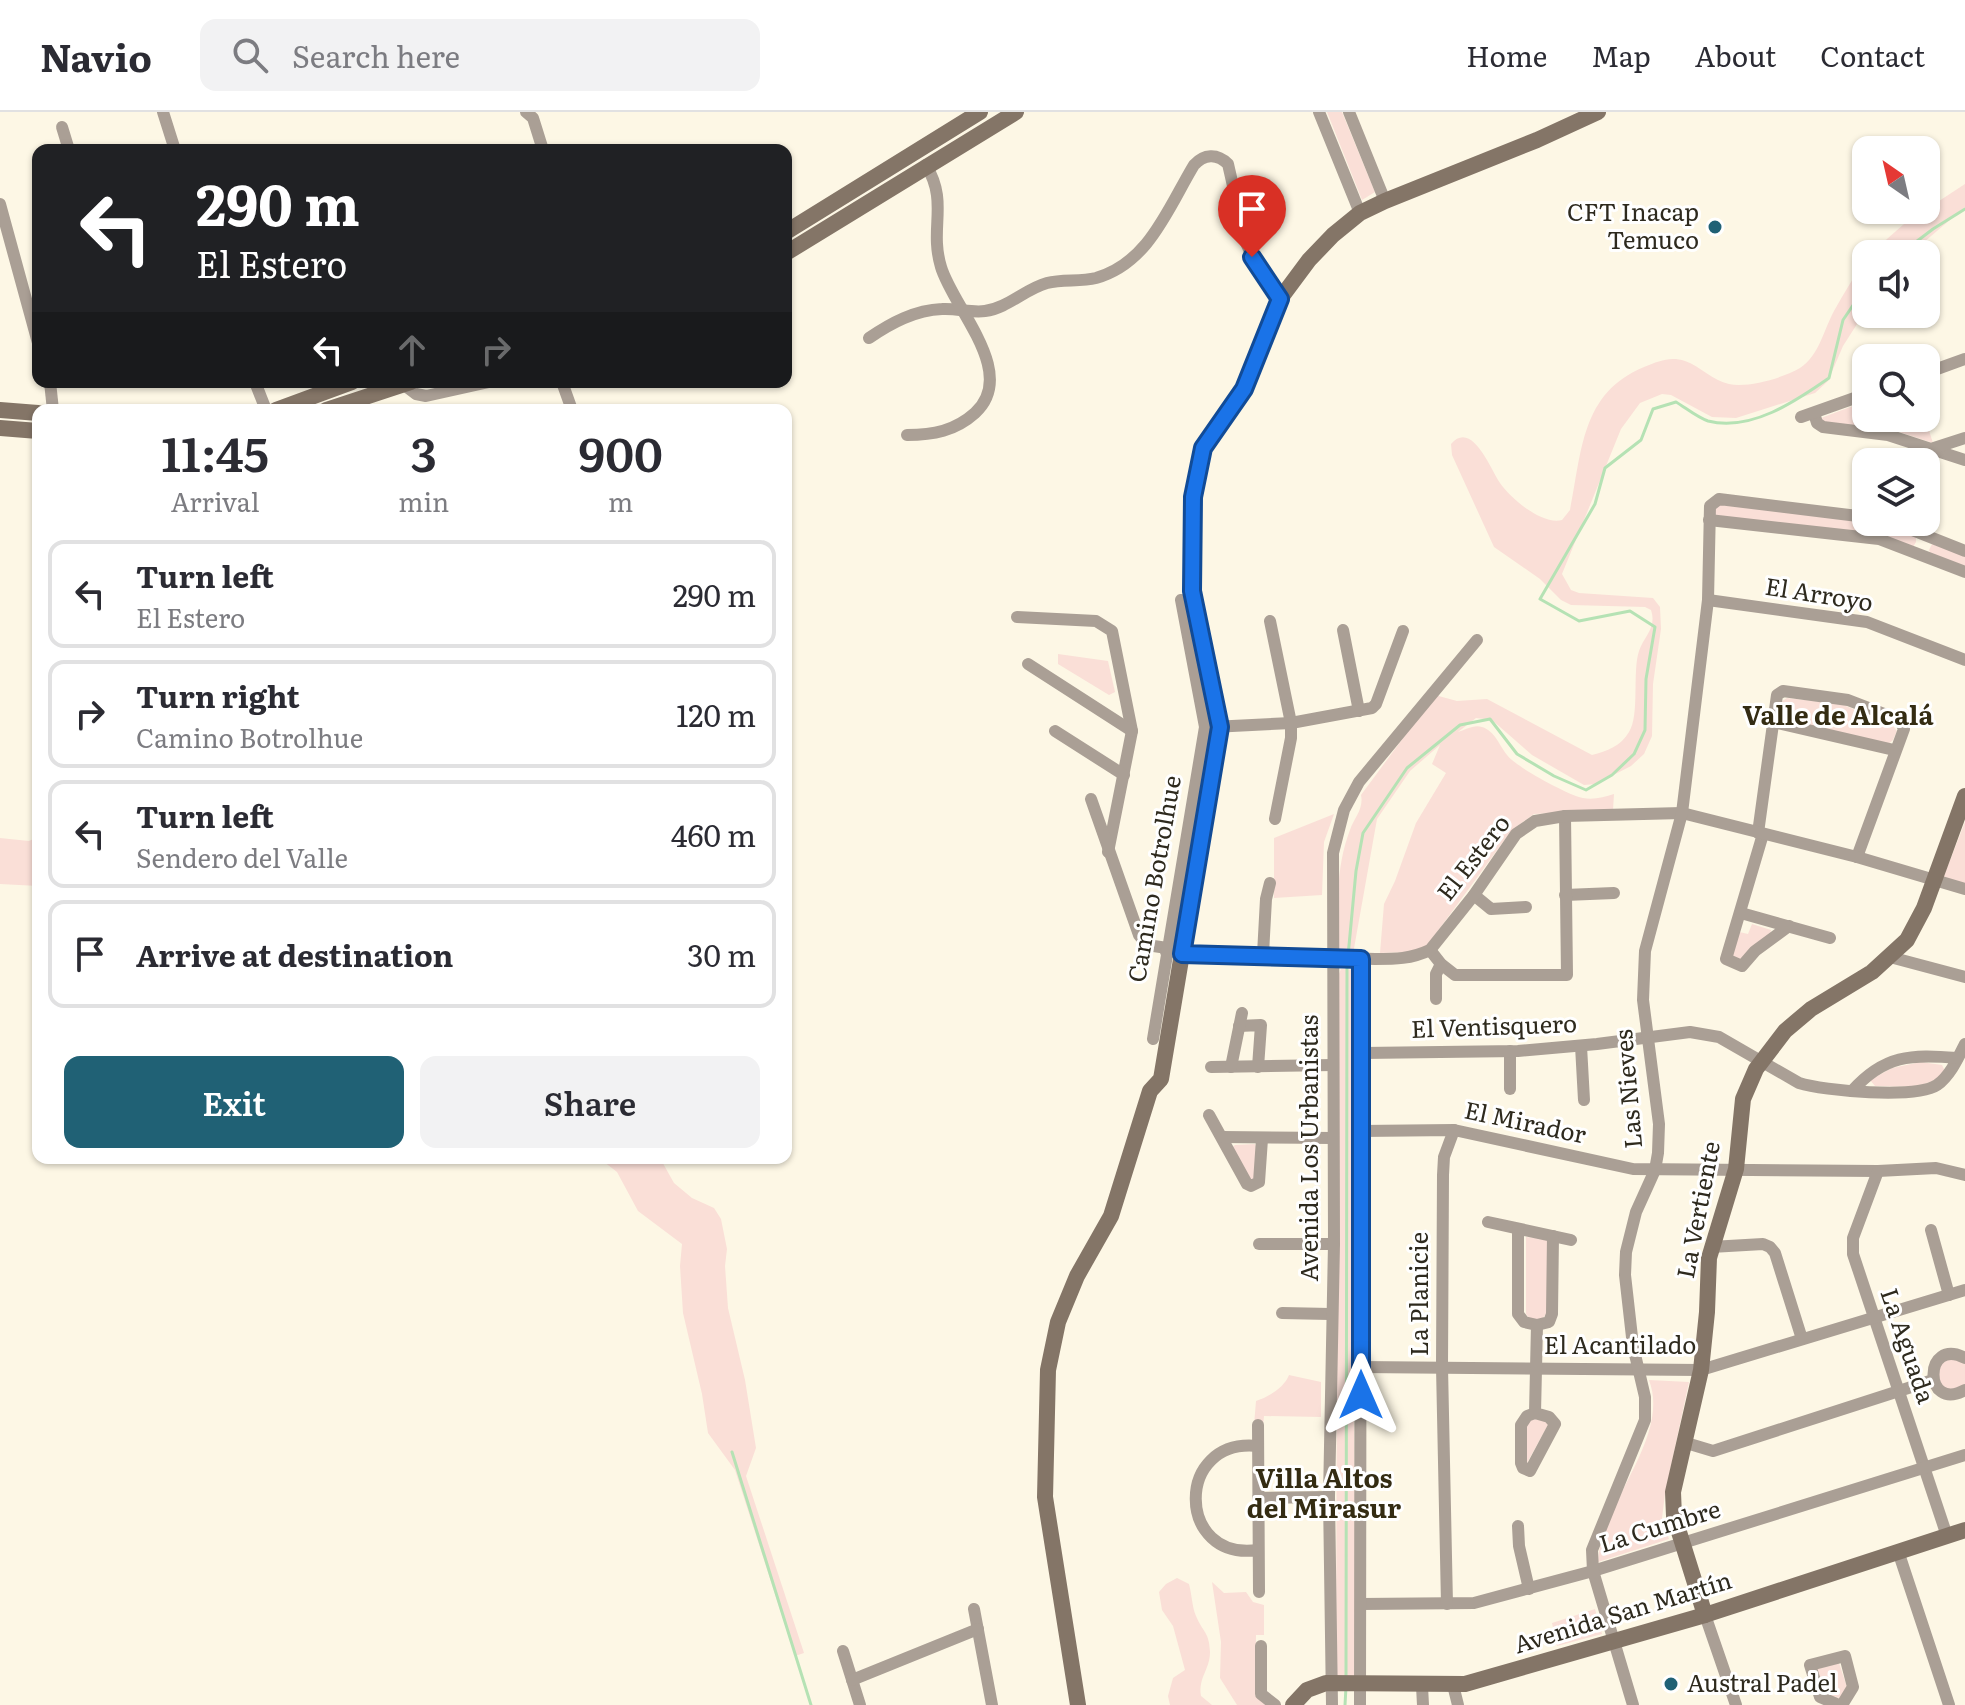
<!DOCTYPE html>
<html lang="en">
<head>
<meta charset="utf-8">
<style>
	:root { --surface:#fff; --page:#f2f2f3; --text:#2b2b33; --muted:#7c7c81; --line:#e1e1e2; --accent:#206175 }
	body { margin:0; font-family:Literata,serif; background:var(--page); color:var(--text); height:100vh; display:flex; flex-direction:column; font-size:30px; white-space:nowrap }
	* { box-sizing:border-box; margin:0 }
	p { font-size:26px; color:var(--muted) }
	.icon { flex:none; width:44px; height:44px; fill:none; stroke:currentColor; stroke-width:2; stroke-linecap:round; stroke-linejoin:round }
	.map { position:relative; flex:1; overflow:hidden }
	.details { position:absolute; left:32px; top:292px; width:760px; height:760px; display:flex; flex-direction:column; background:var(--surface); border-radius:16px; box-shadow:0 2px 6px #0004 }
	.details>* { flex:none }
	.top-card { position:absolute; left:32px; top:32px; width:760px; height:244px; border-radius:16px; box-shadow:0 2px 6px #0004; background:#202124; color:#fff; overflow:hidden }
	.needle { width:52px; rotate:326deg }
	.tools { position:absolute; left:1852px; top:24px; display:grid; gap:16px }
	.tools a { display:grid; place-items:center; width:88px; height:88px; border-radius:16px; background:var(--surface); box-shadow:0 2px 6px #0004; font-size:40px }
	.pin { position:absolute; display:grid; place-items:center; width:68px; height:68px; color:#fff; margin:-82px -34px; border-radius:50% 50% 50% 0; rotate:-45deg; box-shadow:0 0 8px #0007 }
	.pin .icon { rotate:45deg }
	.me { position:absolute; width:88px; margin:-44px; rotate:0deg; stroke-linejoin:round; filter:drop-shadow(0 0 6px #0008) }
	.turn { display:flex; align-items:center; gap:28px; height:168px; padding:0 32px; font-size:36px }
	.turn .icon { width:104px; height:104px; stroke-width:2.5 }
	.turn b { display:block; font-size:56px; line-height:68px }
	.lanes { display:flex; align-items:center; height:76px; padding:0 32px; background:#0003; justify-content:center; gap:40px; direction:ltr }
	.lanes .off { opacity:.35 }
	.eta { display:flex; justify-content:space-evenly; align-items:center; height:136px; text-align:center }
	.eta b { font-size:48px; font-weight:600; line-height:56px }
	.button { display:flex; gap:16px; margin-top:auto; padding:16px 32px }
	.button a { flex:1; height:92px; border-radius:16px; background:var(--accent); color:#fff; font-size:32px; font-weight:600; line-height:92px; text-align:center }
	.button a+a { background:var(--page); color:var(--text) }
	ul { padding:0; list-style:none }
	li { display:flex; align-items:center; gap:24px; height:108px; margin:0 16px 12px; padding:0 16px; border:4px solid var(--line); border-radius:16px }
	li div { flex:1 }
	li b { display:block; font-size:30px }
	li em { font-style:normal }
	header { display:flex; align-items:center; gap:48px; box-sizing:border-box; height:112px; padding:0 40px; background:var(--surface); border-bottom:2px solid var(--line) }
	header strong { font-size:38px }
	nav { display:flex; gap:44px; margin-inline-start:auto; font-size:28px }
	.search { width:560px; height:72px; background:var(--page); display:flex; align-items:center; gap:20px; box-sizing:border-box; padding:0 28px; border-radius:16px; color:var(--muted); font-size:30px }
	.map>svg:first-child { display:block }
</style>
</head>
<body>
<header>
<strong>Navio</strong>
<div class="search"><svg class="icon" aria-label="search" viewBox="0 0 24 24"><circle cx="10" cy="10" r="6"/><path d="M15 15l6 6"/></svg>Search here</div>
<nav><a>Home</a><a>Map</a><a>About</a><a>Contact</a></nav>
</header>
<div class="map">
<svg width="1965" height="1593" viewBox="0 0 1965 1593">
	<rect width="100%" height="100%" fill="#fdf7e5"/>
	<g fill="#fadfd7">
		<polygon points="1327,0 1342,0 1375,80 1362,88"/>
		<polygon points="1965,72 1965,95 1910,142 1870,142 1904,112"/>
		<path d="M1866 146V198L1843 234 1828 269 1815 281 1736 306 1712 305 1671 283 1662 282 1640 291 1621 317 1562 462 1571 478 1579 481 1653 486 1660 495 1661 517 1653 572 1652 624 1644 642 1631 654 1596 672 1584 673 1532 643 1492 608 1476 606 1458 620C1465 618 1474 612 1482 615 1495 619 1499 633 1507 643 1516 655 1568 683 1583 686 1594 688 1604 685 1614 682L1613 698 1534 702 1512 718 1426 835 1413 840 1380 841 1384 792 1395 769 1416 711 1446 661 1432 652 1440 633 1410 659 1377 707 1353 842 1340 844 1337 837C1338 798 1335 756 1350 718 1354 706 1364 697 1361 683L1435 583 1457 589 1487 587 1592 643C1607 639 1621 634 1629 620 1640 603 1632 560 1639 539 1644 524 1657 516 1651 498L1645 495 1571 493 1561 488 1540 467 1494 435 1452 343 1451 332C1472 307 1491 358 1500 371 1511 387 1542 413 1562 408L1570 398C1582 339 1581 281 1644 255 1659 249 1670 244 1685 249 1700 254 1713 269 1729 272 1748 276 1783 266 1800 256 1819 244 1824 217 1834 199 1844 181 1855 163 1866 146Z"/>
		<polygon points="1866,289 1866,306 1925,306 1933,331 1896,319 1843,315 1820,309 1821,306"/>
		<polygon points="1717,392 1884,412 1916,425 1916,430 1913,435 1716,404 1713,401"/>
		<polygon points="1932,432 1965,444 1965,456 1931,443 1929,438"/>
		<polygon points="1058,542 1108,549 1115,580 1109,583 1058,552"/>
		<polygon points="1787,586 1841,592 1892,613 1897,619 1893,628 1887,633 1785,607 1780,596 1781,590"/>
		<polygon points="1334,702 1324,730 1322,783 1274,786 1274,726"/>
		<polygon points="1965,710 1965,772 1943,766"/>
		<polygon points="38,725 38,774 0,772 0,726 29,729"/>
		<polygon points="1752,812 1771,818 1770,822 1741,849 1732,845 1739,820 1748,822"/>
		<polygon points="1341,857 1354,858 1357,863 1353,1233 1356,1486 1354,1567 1345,1569 1336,1562 1338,864"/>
		<path d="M1921 950 1942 953 1945 959C1929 979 1898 974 1875 974L1870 968 1892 956Z"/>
		<polygon points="1255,1032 1256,1035 1254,1073 1230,1037 1235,1033"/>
		<polygon points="599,1046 660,1046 674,1071 692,1086 714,1096 721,1107 727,1137 725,1154 728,1196 745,1268 756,1336 746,1364 804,1541 795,1544 735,1358 708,1321 702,1282 683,1201 680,1154 682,1132 638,1099 617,1060"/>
		<polygon points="1526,1125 1548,1127 1547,1201 1541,1208 1530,1207 1526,1202"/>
		<polygon points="1950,1245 1965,1250 1965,1273 1950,1279 1938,1271 1940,1250"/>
		<path d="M1289 1263 1321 1270V1305L1264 1304 1263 1314 1254 1313 1256 1289C1268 1285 1284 1276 1289 1263Z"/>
		<path d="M1649 1268 1689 1270 1665 1382 1662 1406 1669 1427 1598 1450C1601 1390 1671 1326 1649 1268Z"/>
		<polygon points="1531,1307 1545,1308 1549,1311 1527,1351 1525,1343 1527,1310"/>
		<path d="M1177 1466 1189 1472C1192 1483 1192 1495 1196 1504 1203 1521 1209 1519 1210 1540 1210 1558 1198 1565 1201 1584L1212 1593H1170L1168 1584 1173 1566 1185 1558 1173 1514 1162 1498 1159 1480 1166 1472Z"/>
		<polygon points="1212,1470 1224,1481 1246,1480 1253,1490 1264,1493 1264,1523 1256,1523 1255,1583 1267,1593 1237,1593 1220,1566 1221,1530"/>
		<polygon points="1595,1497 1602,1522 1557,1534 1552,1511"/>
		<polygon points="1839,1551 1847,1575 1840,1586 1826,1585 1817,1557"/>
	</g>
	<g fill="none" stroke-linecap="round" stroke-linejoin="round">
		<g stroke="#b5e2b4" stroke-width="3">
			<polyline points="1900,142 1933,117 1965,97"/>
			<path d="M1348 844 1356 759 1363 721 1407 656 1460 613 1490 607 1517 642 1554 664 1586 678 1612 663 1634 642 1645 618 1646 567 1655 515 1630 499 1579 509 1540 487 1595 392 1605 356 1641 328 1653 297 1676 290C1686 296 1698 306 1708 309 1751 320 1796 289 1829 266L1843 208 1866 174"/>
			<polyline points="732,1340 811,1593"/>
			<polyline points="1346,1564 1347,851"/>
			<polyline points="1345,1593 1346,1575"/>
		</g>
		<g stroke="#aa9f95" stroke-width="12">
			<polyline points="163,0 175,38"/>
			<polyline points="526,0 533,6 543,38"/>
			<polyline points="1319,0 1360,101"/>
			<polyline points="1349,0 1385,89"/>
			<polyline points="62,15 69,38"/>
			<polyline points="0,92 38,231"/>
			<path d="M869 226C891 211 915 198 942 197 957 196 971 201 985 199 1008 196 1025 177 1047 171 1063 167 1080 170 1096 166 1149 151 1168 96 1194 53 1204 42 1217 41 1228 52L1246 131 1259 158 1280 187"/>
			<polyline points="1926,261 1965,247"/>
			<polyline points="50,270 53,298"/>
			<polyline points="255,270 266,298"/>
			<polyline points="562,270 572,298"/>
			<polyline points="403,272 416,282 426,284 489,270"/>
			<polyline points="1814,301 1817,311 1823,315 1888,323 1965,348"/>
			<polyline points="1801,305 1866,282"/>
			<path d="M907 323C933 323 955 319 975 301 1019 261 953 196 941 155 929 115 949 91 926 53"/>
			<polyline points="1934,336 1965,326"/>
			<polyline points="1709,408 1879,427 1965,460"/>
			<polyline points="1892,410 1965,439"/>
			<polyline points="1708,488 1867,510 1965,548"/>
			<polyline points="1017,505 1096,509 1112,519 1132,619 1108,740"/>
			<polyline points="1270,509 1291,611 1291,626 1275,707"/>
			<polyline points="1343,518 1359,599"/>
			<polyline points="1028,552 1132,619"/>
			<polyline points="1773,610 1894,638"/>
			<polyline points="1212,615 1291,611 1372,596 1376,592 1403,519"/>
			<polyline points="1055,619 1124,663"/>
			<polyline points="1091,687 1139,823 1147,833 1167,836"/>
			<polyline points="1758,721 1777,583 1783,579 1848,588 1900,608 1904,617 1857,745"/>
			<polyline points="1763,722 1726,847 1742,854 1755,839 1789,814"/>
			<polyline points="1474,783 1491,797 1526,795"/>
			<polyline points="1565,783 1614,781"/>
			<polyline points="1741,801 1830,826"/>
			<polyline points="1430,838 1441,852 1455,863 1567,863 1565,704"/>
			<path d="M1166 840 1375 847C1395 847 1411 847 1430 838L1474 783 1516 722 1535 709 1565 704 1682 701 1857 745 1965 777"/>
			<polyline points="1263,842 1266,787 1270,771"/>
			<polyline points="1890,845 1965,865"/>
			<polyline points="1436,887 1436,862 1441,852"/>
			<polyline points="1239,914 1261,913 1258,955"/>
			<polyline points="1153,927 1205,615 1181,488"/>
			<polyline points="1581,934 1584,988"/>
			<polyline points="1510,939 1510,977"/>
			<path d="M1363 941 1518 939 1597 932 1690 920 1719 925 1799 971C1824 979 1916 987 1937 973 1950 964 1958 946 1965 932"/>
			<polyline points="1211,955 1333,953"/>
			<polyline points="1231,955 1242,901"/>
			<path d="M1852 979C1884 943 1911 942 1957 946"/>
			<polyline points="1209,1003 1247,1072 1251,1074 1259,1070 1262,1027"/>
			<polyline points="1361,1019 1454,1018 1633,1057 1878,1059 1936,1056 1965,1063"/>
			<polyline points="1222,1025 1333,1026"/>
			<polyline points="1878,1059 1853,1126 1853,1142 1947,1424"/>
			<polyline points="1488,1110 1571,1128"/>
			<polyline points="1518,1117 1518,1202 1524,1210 1537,1213 1549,1210 1552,1202 1553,1124"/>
			<polyline points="1931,1118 1949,1183"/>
			<polyline points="1259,1132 1334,1132"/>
			<polyline points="1711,1135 1763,1132 1770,1135 1775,1141 1802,1227"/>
			<polyline points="1282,1201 1330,1202"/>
			<path d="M1965 1246C1923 1224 1923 1301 1965 1278"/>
			<polyline points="1360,1255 1701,1258 1965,1178"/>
			<polyline points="1535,1301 1549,1305 1555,1312 1530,1359 1523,1356 1521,1351 1521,1313 1527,1304 1535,1301 1537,1213"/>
			<polyline points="1258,1313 1259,1480"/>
			<polyline points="1683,1330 1713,1339 1933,1268"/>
			<path d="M1258 1334C1174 1325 1176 1450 1258 1438"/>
			<polyline points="1258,1386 1329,1385"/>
			<polyline points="1518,1414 1519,1434 1529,1477"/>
			<polyline points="1898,1439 1949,1593"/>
			<polyline points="1361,1492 1474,1491 1593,1459 1965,1343"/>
			<polyline points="1447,1492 1442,1255 1443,1063 1444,1045 1454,1018"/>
			<polyline points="974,1497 992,1593"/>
			<polyline points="1705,1503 1736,1593"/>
			<polyline points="1261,1534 1261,1582 1275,1593"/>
			<polyline points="843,1539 860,1593"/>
			<polyline points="852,1568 978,1517"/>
			<polyline points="1453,1573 1458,1593"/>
			<polyline points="1422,1574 1423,1593"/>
			<polyline points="1332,1593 1329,1385 1334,1132 1333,741 1344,698 1359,670 1477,528"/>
			<polyline points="1360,1593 1361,847"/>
			<polyline points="1633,1593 1593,1459 1592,1438 1645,1308 1645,1285 1633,1234 1625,1163 1626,1140 1636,1100 1655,1058 1658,1041 1659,1012 1643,888 1645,839 1682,701 1708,488 1710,394 1719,387 1866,405"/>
			<polyline points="1839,1593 1820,1585 1810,1553 1845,1544 1853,1575 1842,1593"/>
		</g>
		<g stroke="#847567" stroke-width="16">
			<polyline points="786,120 980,0"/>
			<polyline points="786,141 1016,0"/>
			<polyline points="0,298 38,301"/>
			<polyline points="276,298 352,270"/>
			<polyline points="326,298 411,270"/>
			<polyline points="0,316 38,319"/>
			<polyline points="1705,1503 1674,1404 1673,1380 1701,1258 1707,1200 1709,1146 1736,1057 1743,987 1756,957 1785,919 1811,897 1872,860 1907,828 1924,796 1965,684"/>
			<polyline points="1078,1593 1045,1385 1048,1258 1058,1210 1077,1164 1111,1104 1150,979 1161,967 1220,615 1192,479 1193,385 1203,336 1244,277 1280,187 1309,148 1333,123 1360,101 1385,89 1537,28 1598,0"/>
			<polyline points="1293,1593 1307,1578 1326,1571 1465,1572 1705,1503 1965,1418"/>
		</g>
	</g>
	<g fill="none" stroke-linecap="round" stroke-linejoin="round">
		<g stroke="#114b97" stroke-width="20">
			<polyline id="route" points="1252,145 1280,187 1244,277 1203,336 1193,385 1192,479 1220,615 1182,842 1361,847 1361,1283"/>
		</g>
		<use href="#route" stroke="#1a73e8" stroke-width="14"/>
	</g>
	<g fill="#206175" stroke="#fff" stroke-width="3">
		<circle cx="1715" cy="115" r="8"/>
		<circle cx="1671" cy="1572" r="8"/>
	</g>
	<g text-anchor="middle" stroke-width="6" stroke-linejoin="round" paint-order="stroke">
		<g font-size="24" fill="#2e2a1e" stroke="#fff" text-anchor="end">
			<text x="1699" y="109">CFT Inacap<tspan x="1699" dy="28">Temuco</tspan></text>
			<text x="1687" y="1580" text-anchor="start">Austral Padel</text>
		</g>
		<g font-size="24" fill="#2e2a1e" stroke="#fff">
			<text transform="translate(1819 483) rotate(9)" y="8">El Arroyo</text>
			<text transform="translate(1474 746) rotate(-52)" y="8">El Estero</text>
			<text transform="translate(1155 767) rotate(-80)" y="8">Camino Botrolhue</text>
			<text transform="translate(1494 915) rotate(-2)" y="8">El Ventisquero</text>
			<text transform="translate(1629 977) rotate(-95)" y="8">Las Nieves</text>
			<text transform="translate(1525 1011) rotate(12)" y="8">El Mirador</text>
			<text transform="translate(1310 1036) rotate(-90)" y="8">Avenida Los Urbanistas</text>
			<text transform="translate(1699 1098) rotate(-79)" y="8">La Vertiente</text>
			<text transform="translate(1420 1182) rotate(-90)" y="8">La Planicie</text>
			<text x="1620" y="1242">El Acantilado</text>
			<text transform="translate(1907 1234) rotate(71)" y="8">La Aguada</text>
			<text transform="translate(1660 1415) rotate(-17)" y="8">La Cumbre</text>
			<text transform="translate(1623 1501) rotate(-17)" y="8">Avenida San Martín</text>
		</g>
		<g font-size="26" font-weight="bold" fill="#342c13" stroke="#fff">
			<text x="1838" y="613">Valle de Alcalá</text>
			<text x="1324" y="1376">Villa Altos<tspan x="1324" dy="30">del Mirasur</tspan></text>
		</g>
	</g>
</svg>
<div class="tools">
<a><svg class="needle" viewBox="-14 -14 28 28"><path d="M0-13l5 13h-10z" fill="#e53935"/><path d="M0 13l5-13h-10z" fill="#7c7c81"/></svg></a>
<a><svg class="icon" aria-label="sound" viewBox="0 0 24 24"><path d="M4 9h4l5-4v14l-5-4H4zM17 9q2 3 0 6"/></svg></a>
<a><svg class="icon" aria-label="search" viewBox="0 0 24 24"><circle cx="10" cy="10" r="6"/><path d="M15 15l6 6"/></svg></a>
<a><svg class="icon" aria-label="layers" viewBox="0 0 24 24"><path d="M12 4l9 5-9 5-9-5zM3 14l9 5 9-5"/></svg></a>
</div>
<div class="pin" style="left:1252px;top:145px;background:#d93025"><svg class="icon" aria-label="arrive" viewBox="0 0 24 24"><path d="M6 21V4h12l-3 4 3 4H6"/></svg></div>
<svg class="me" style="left:1361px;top:1283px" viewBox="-20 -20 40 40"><path d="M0-17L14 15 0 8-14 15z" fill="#1a73e8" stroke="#fff" stroke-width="4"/></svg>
<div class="top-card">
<div class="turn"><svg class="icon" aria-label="left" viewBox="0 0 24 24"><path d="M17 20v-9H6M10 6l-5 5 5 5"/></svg><div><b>290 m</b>El Estero</div></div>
<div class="lanes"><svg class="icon" aria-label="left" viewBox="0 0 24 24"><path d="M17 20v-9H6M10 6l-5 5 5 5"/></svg><svg class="icon off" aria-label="ahead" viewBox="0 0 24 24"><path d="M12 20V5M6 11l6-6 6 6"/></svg><svg class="icon off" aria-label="right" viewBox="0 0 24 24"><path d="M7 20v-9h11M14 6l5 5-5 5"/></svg></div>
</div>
<section class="details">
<div class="eta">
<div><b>11:45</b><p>Arrival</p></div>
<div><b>3</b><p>min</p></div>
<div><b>900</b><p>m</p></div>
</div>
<ul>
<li><svg class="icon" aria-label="left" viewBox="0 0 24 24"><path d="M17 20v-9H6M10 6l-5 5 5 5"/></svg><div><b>Turn left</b><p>El Estero</p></div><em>290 m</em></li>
<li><svg class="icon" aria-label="right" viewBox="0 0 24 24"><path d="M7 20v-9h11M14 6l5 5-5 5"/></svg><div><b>Turn right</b><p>Camino Botrolhue</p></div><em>120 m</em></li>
<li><svg class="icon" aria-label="left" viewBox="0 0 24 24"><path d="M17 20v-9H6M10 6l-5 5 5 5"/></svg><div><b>Turn left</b><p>Sendero del Valle</p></div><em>460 m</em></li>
<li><svg class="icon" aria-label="arrive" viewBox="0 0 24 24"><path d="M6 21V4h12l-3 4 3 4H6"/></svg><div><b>Arrive at destination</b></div><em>30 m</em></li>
</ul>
<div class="button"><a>Exit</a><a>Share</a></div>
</section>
</div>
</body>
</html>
